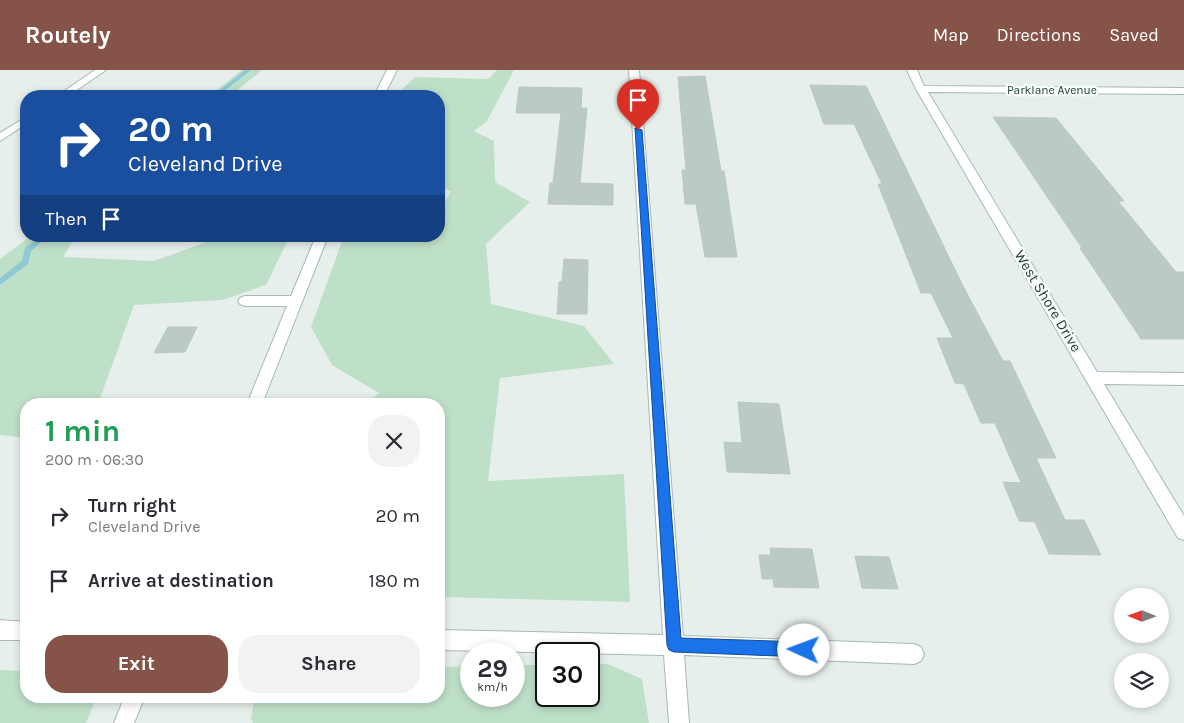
<!DOCTYPE html>
<html lang="en">
<head>
<meta charset="utf-8">
<style>
	:root { --surface:#fff; --page:#f2f2f3; --text:#2b2b33; --muted:#7c7c81; --accent:#855347 }
	body { margin:0; font-family:Karla,sans-serif; background:var(--page); color:var(--text); height:100vh; display:flex; flex-direction:column; font-size:19px; white-space:nowrap }
	* { box-sizing:border-box; margin:0 }
	p { font-size:16px; color:var(--muted) }
	.icon { flex:none; width:28px; height:28px; fill:none; stroke:currentColor; stroke-width:2; stroke-linecap:round; stroke-linejoin:round }
	.map { position:relative; flex:1; overflow:hidden }
	.sheet { position:absolute; left:20px; top:328px; width:425px; height:305px; display:flex; flex-direction:column; background:var(--surface); border-radius:20px; box-shadow:0 2px 8px #0003 }
	.sheet>* { flex:none }
	.hud { position:absolute; left:20px; top:20px; width:425px; height:152px; border-radius:20px; box-shadow:0 2px 8px #0003; background:#1a4fa0; color:#fff; overflow:hidden }
	.needle { width:32px; rotate:271deg }
	.tools { position:absolute; left:1114px; top:518px; display:grid; gap:10px }
	.tools a { display:grid; place-items:center; width:55px; height:55px; border-radius:50%; background:var(--surface); box-shadow:0 2px 8px #0003; font-size:25px }
	.speed { position:absolute; left:460px; top:572px; display:flex; gap:10px; font-size:25px; font-weight:700; text-align:center }
	.speed>* { display:grid; place-content:center; width:65px; height:65px; border-radius:50%; background:var(--surface); box-shadow:0 2px 8px #0003; line-height:1 }
	.speed small { font-size:12px; font-weight:400 }
	.speed .limit { border:2px solid #111; border-radius:8px; background:#fff; color:#111 }
	.pin { position:absolute; display:grid; place-items:center; width:42px; height:42px; color:#fff; margin:-51px -21px; border-radius:50% 50% 50% 0; rotate:-45deg; box-shadow:0 0 5px #0007 }
	.pin .icon { rotate:45deg }
	.me { position:absolute; width:55px; margin:-28px; rotate:272deg; stroke-linejoin:round; filter:drop-shadow(0 0 4px #0008) }
	.turn { display:flex; align-items:center; gap:18px; height:105px; padding:0 25px; font-size:22px }
	.turn .icon { width:65px; height:65px; stroke-width:2.5 }
	.turn b { display:block; font-size:35px; line-height:42px }
	.then { display:flex; align-items:center; height:48px; padding:0 25px; background:#0003; gap:10px; font-size:19px }
	.round { display:grid; place-items:center; flex:none; width:52px; height:52px; border-radius:20px; background:var(--page) }
	.head { display:flex; align-items:center; justify-content:space-between; height:85px; padding:0 25px }
	h1 { font-size:30px; font-weight:700; line-height:38px; color:#1e9e55 }
	.primary-button { display:flex; gap:10px; margin-top:auto; padding:10px 25px }
	.primary-button a { flex:1; height:58px; border-radius:20px; background:var(--accent); color:#fff; font-size:20px; font-weight:700; line-height:58px; text-align:center }
	.primary-button a+a { background:var(--page); color:var(--text) }
	ul { padding:0; list-style:none }
	li { display:flex; align-items:center; gap:15px; height:65px; padding:0 25px }
	li div { flex:1 }
	li b { display:block; font-size:19px }
	li em { font-style:normal }
	header { display:flex; align-items:center; gap:30px; box-sizing:border-box; height:70px; padding:0 25px; background:var(--accent); color:#fff }
	header strong { font-size:24px }
	nav { display:flex; gap:28px; margin-inline-start:auto; font-size:18px }
	.map>svg:first-child { display:block }
</style>
</head>
<body>
<header>
<strong>Routely</strong>
<nav><a>Map</a><a>Directions</a><a>Saved</a></nav>
</header>
<div class="map">
<svg width="1184" height="653" viewBox="0 0 1184 653">
	<rect width="100%" height="100%" fill="#e6efeb"/>
	<g fill="#bfe0c8">
		<polygon points="242,0 262,0 230,26 209,26"/>
		<polygon points="497,0 514,0 487,51 474,61 494,71 495,112 530,132 486,174 491,234 584,256 614,294 500,308 488,411 624,404 630,532 439,527 439,334 366,334 379,323 332,295 311,257 344,166 439,166 439,138 442,138 451,121 439,117 439,26 397,26 398,23 415,7 488,9"/>
		<polygon points="31,166 76,166 63,187 154,191 223,166 290,166 266,215 222,230 134,235 98,334 26,334 26,368 0,365 0,189"/>
		<polygon points="589,594 608,594 642,609 649,653 253,653 251,649 255,626 439,626 439,597 471,596 471,626 514,626 514,595 546,595 546,626 589,626"/>
		<polygon points="0,600 26,601 26,626 97,626 86,653 0,653"/>
	</g>
	<g fill="none" stroke-linecap="round" stroke-linejoin="round">
		<g fill="#8ec9d4" fill-rule="evenodd">
			<polygon points="245,0 251,0 218,26 212,26"/>
			<polygon points="41,166 49,166 31,181 28,194 0,215 0,208 22,191 25,178"/>
		</g>
	</g>
	<g fill="#bbcac4" stroke="#b8c9c2">
		<polygon points="705,6 721,101 724,101 737,187 705,187 696,134 685,134 682,100 686,100 678,7"/>
		<polygon points="810,15 866,16 963,216 1003,291 1010,291 1056,388 1036,388 1065,450 1084,450 1101,485 1049,484 1035,452 1019,451 1003,412 1021,413 995,353 981,353 964,314 955,313 937,268 953,268 931,223 921,223 878,114 882,114 854,54 824,54"/>
		<polygon points="519,17 582,18 581,38 587,38 580,113 613,114 613,135 548,134 550,113 553,113 561,43 516,43"/>
		<polygon points="993,47 1056,48 1124,131 1118,131 1176,202 1184,202 1184,269 1141,269 1080,178 1082,178"/>
		<polygon points="564,189 588,190 587,244 557,244 559,212 562,212"/>
		<polygon points="168,257 197,257 185,282 154,283"/>
		<polygon points="738,332 779,334 790,404 727,402 724,372 742,373"/>
		<polygon points="770,478 812,479 819,518 774,517 773,509 762,509 759,485 771,485"/>
		<polygon points="855,486 889,487 898,519 862,518"/>
	</g>
	<g fill="none" stroke-linecap="round" stroke-linejoin="round">
		<g stroke="#a8b8b2" stroke-width="2">
			<g id="street">
				<polygon points="95,0 106,0 68,26 57,26"/>
				<polygon points="387,0 397,0 384,26 374,26"/>
				<polygon points="629,0 639,0 683,566 914,574 921,577 924,584 921,591 914,594 684,585 689,653 669,653 664,585 439,580 439,560 663,565"/>
				<polygon points="907,0 917,0 924,16 1184,18 1184,24 928,22 1097,302 1184,303 1184,315 1104,314 1184,446 1184,470 1178,468 916,19"/>
				<polygon points="26,47 26,54 0,71 0,63"/>
				<polygon points="316,166 328,166 262,334 247,334 287,236 245,236 240,234 238,231 240,228 245,226 291,226"/>
				<polygon points="0,550 26,552 26,570 0,570"/>
				<polygon points="125,626 145,626 134,653 114,653"/>
			</g>
		</g>
		<use href="#street" fill="#fff" fill-rule="evenodd"/>
	</g>
	<polygon fill="#1a73e8" stroke="#114b97" points="635,58 642,60 681,568 804,572 809,575 811,580 809,585 804,587 674,582 669,580 667,575"/>
	<g text-anchor="middle" stroke-width="5" stroke-linejoin="round" paint-order="stroke">
		<g font-size="12" fill="#24423a" stroke="#f7fbf9">
			<text x="1052" y="24">Parklane Avenue</text>
		</g>
		<g font-size="15" fill="#24423a" stroke="#f7fbf9">
			<text transform="translate(1048 231) rotate(59)" y="5">West Shore Drive</text>
		</g>
	</g>
</svg>
<div class="tools">
<a><svg class="needle" viewBox="-14 -14 28 28"><path d="M0-13l5 13h-10z" fill="#e53935"/><path d="M0 13l5-13h-10z" fill="#7c7c81"/></svg></a>
<a><svg class="icon" aria-label="layers" viewBox="0 0 24 24"><path d="M12 4l9 5-9 5-9-5zM3 14l9 5 9-5"/></svg></a>
</div>
<div class="speed"><div>29<small>km/h</small></div><div class="limit">30</div></div>
<div class="pin" style="left:638px;top:60px;background:#d93025"><svg class="icon" aria-label="arrive" viewBox="0 0 24 24"><path d="M6 21V4h12l-3 4 3 4H6"/></svg></div>
<svg class="me" style="left:804px;top:580px" viewBox="-20 -20 40 40"><circle r="19" fill="#fff"/><path d="M0-13L10 11 0 6-10 11z" fill="#1a73e8"/></svg>
<div class="hud">
<div class="turn"><svg class="icon" aria-label="right" viewBox="0 0 24 24"><path d="M7 20v-9h11M14 6l5 5-5 5"/></svg><div><b>20 m</b>Cleveland Drive</div></div>
<div class="then">Then<svg class="icon" aria-label="arrive" viewBox="0 0 24 24"><path d="M6 21V4h12l-3 4 3 4H6"/></svg></div>
</div>
<section class="sheet">
<div class="head"><div><h1>1 min</h1><p>200 m · 06:30</p></div><a class="round"><svg class="icon" aria-label="close" viewBox="0 0 24 24"><path d="M6 6l12 12M18 6L6 18"/></svg></a></div>
<ul>
<li><svg class="icon" aria-label="right" viewBox="0 0 24 24"><path d="M7 20v-9h11M14 6l5 5-5 5"/></svg><div><b>Turn right</b><p>Cleveland Drive</p></div><em>20 m</em></li>
<li><svg class="icon" aria-label="arrive" viewBox="0 0 24 24"><path d="M6 21V4h12l-3 4 3 4H6"/></svg><div><b>Arrive at destination</b></div><em>180 m</em></li>
</ul>
<div class="primary-button"><a>Exit</a><a>Share</a></div>
</section>
</div>
</body>
</html>
